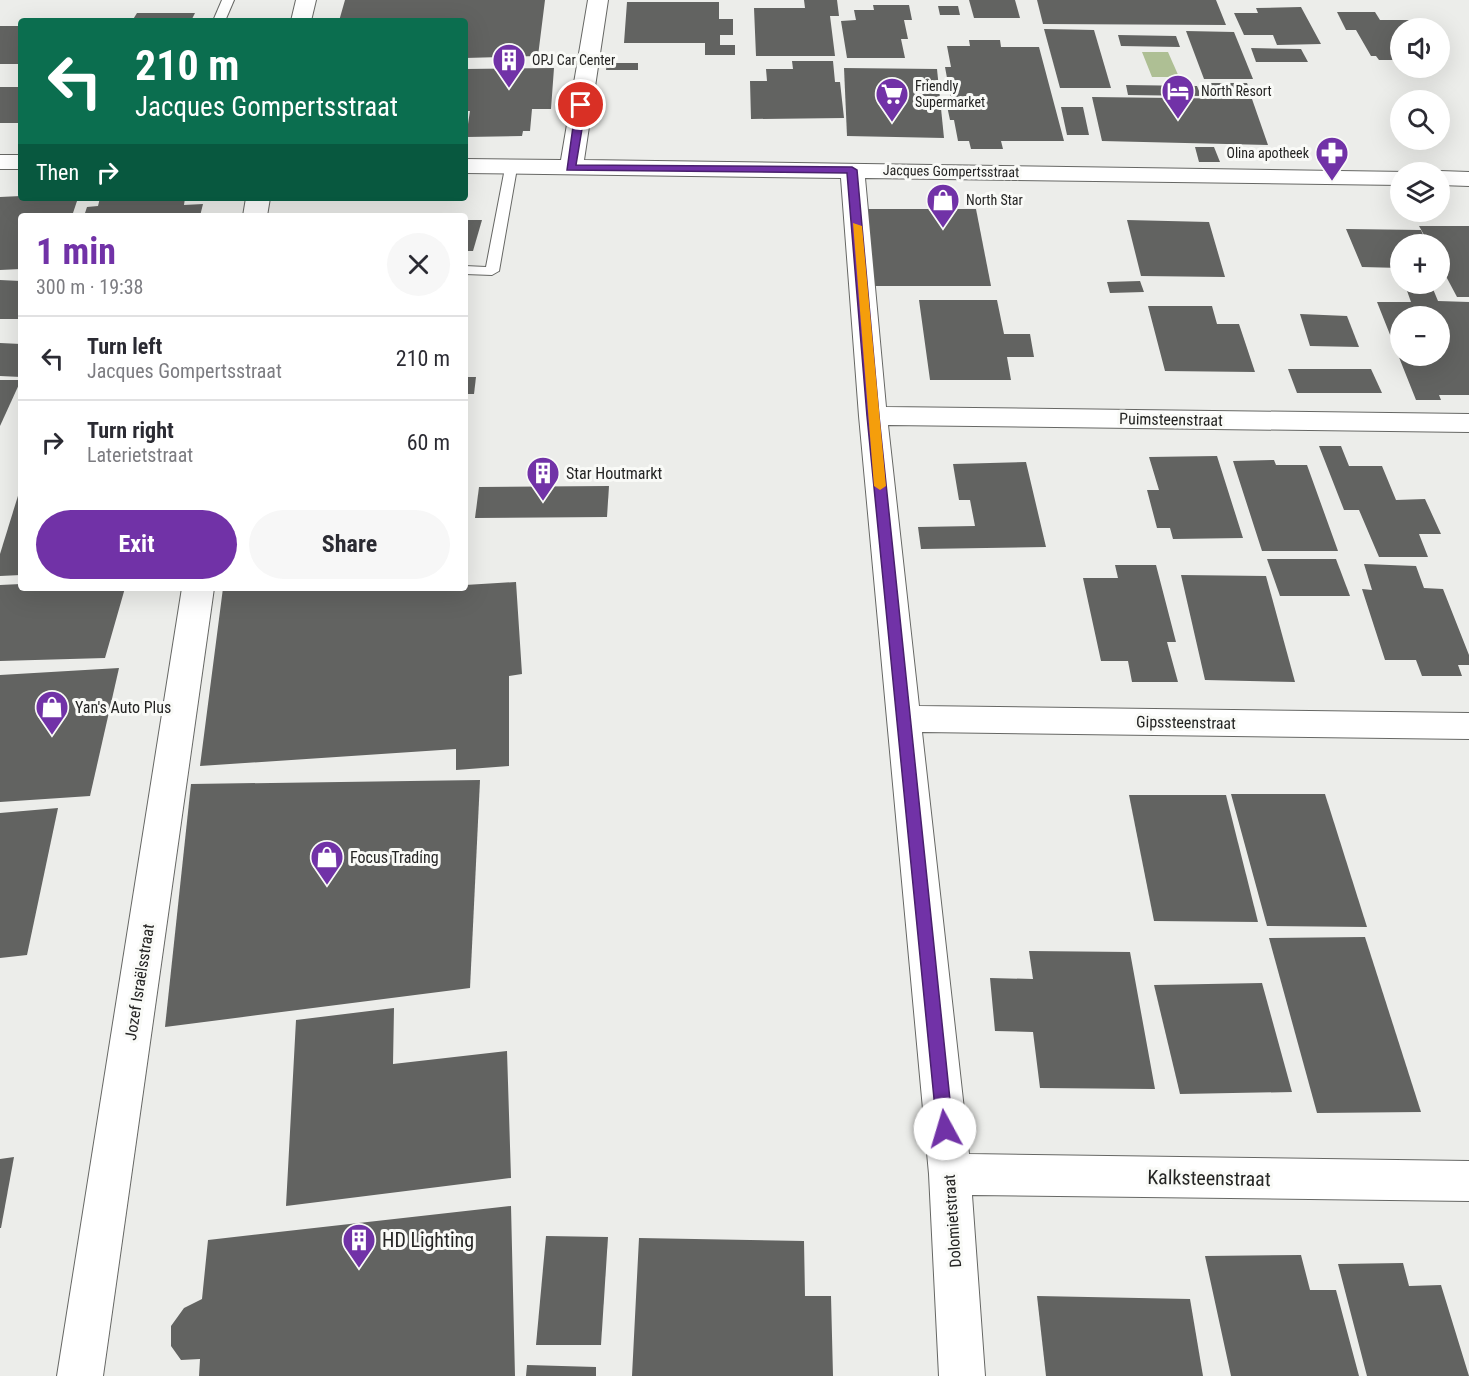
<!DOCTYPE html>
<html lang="en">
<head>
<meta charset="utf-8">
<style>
	:root { --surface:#fff; --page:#f7f7f7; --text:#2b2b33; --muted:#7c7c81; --line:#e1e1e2; --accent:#7132a7 }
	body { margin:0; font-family:"Roboto Condensed",sans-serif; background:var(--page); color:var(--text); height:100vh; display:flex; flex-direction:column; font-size:22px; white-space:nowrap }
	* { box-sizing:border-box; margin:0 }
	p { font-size:20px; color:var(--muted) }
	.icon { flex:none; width:33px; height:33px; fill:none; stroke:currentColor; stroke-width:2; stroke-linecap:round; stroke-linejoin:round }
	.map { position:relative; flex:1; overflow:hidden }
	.panel { position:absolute; left:18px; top:213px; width:450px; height:378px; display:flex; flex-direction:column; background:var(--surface); border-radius:6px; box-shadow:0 6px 24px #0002 }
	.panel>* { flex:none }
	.banner { position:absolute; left:18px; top:18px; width:450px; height:183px; border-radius:6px; box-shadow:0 6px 24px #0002; background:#0b6e4f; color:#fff; overflow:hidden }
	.buttons { position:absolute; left:1390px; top:18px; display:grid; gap:12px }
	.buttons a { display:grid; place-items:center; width:60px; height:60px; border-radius:50%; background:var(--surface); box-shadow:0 6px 24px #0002; font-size:30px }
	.pin { position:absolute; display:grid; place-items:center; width:51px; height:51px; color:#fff; margin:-26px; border:3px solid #fff; border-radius:50%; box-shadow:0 2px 6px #0007 }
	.me { position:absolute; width:66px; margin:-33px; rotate:354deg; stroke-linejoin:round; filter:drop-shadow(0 0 4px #0008) }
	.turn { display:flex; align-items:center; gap:21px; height:126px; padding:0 18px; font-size:27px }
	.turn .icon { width:78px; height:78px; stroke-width:2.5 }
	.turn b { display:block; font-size:42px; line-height:51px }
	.then { display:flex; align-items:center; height:57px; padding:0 18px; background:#0003; gap:12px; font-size:22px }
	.round { display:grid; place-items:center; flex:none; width:63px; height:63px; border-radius:32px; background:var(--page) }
	.summary { display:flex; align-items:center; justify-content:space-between; height:102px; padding:0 18px }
	h1 { font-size:36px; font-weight:700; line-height:45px; color:var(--accent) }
	.action { display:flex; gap:12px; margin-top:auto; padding:12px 18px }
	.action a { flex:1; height:69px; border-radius:36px; background:var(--accent); color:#fff; font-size:24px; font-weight:700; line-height:69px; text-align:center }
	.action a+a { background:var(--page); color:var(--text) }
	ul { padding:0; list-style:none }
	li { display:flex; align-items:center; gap:18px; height:84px; padding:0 18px; border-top:2px solid var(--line) }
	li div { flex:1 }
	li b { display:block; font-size:22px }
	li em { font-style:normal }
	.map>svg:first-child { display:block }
</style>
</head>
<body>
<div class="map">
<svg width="1469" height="1376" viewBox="0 0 1469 1376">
	<rect width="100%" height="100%" fill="#ecedea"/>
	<polygon fill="#aebf94" points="1142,52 1168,52 1179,77 1152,77"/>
	<g fill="#626361" fill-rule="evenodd">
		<polygon points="345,0 545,0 538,56 465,58 465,21 339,21"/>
		<polygon points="804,0 837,0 839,16 830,16 835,56 756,56 754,8 805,8"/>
		<polygon points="969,0 1015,0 1020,18 974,18"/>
		<polygon points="1037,0 1216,0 1226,25 1043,24"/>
		<polygon points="627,2 719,2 719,19 733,19 733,35 720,35 720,45 735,45 735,55 705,55 705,43 624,43"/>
		<polygon points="873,5 909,5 912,20 904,20 908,39 901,39 905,58 847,58 841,21 856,20 854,10 874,10"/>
		<polygon points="938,6 958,6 960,15 940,15"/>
		<polygon points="1301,7 1321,44 1277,45 1273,35 1244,35 1234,13 1258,13 1256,8"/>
		<polygon points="1337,12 1375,12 1380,20 1419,20 1425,28 1401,28 1401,60 1379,60 1376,56 1371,56 1356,30 1346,30"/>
		<polygon points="137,13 195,13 191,21 132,21"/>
		<polygon points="0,26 20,26 18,29 21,29 21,64 0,64"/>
		<polygon points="1044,29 1094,30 1111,88 1060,88"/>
		<polygon points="1186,31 1234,32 1253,79 1204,79"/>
		<polygon points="1118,35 1176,36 1180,47 1121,46"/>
		<polygon points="969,40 1000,40 1001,47 1039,47 1064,141 1001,141 1003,149 971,149 969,141 958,141 954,120 950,120 947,106 952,105 945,67 951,67 947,46 970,46"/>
		<polygon points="1251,48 1301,49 1308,62 1256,62"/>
		<polygon points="792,61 833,61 835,82 840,82 844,118 751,119 750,81 767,81 766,69 793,69"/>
		<polygon points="607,63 638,63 638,70 606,70"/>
		<polygon points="554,68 551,109 532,109 530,131 523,131 522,136 466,137 470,111 465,111 465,69"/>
		<polygon points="844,68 937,69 944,138 847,136"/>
		<polygon points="1200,83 1247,83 1252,97 1205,96"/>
		<polygon points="1126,85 1197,86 1201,96 1128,95"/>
		<rect x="0" y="87" width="21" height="36"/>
		<polygon points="1092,97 1252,99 1268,145 1102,141"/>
		<polygon points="1061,107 1083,107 1089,135 1067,135"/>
		<polygon points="1195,147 1214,147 1220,162 1199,162"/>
		<polygon points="21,196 78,198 72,216 21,216 21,269 0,270 0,197"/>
		<polygon points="100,198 185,198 184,205 203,204 200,216 84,216 87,207 98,206"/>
		<polygon points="859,209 976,209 991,286 867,286"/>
		<polygon points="465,220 482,220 473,251 465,251"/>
		<polygon points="1127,220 1209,222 1225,277 1141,276"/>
		<polygon points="1419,226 1469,226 1469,297 1457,297 1440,265 1440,244 1429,244"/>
		<polygon points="1346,229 1421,230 1427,244 1401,244 1401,268 1362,267"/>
		<polygon points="0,280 21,281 21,319 0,319"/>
		<polygon points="1140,281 1144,292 1110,293 1107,282"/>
		<path d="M1406 288 1433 289 1438 301 1469 302V395H1439L1441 400H1416L1377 302H1411ZM1401 316H1440V356H1401Z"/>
		<polygon points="919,300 997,300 1004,334 1030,334 1034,357 1007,357 1011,380 930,380"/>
		<polygon points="1148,306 1212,306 1217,324 1239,324 1255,372 1165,371"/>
		<polygon points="1300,314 1347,316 1359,347 1310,346"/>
		<polygon points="0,343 21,344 21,377 0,376"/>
		<polygon points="1288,369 1371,369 1382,393 1297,393"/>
		<polygon points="465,377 476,377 474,394 465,394"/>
		<polygon points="0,380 21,380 0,426"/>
		<polygon points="1319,446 1341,446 1349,466 1382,466 1396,500 1425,499 1441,534 1419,534 1428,557 1379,557 1359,510 1344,510"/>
		<polygon points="1217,456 1243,538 1173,539 1170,528 1157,528 1147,490 1159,490 1149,457"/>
		<polygon points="1274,460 1276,465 1307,465 1338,551 1262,551 1233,461"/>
		<polygon points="1026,462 1046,547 921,549 918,527 975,526 970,500 959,500 953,464"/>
		<polygon points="21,486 21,575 0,576 0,554"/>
		<polygon points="609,486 607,517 475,518 479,487"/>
		<polygon points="1267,559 1336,559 1350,596 1280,596"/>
		<polygon points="1364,564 1416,566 1424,588 1443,589 1469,655 1469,665 1458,665 1462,676 1422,676 1416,660 1385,660 1362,589 1372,590"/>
		<polygon points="1115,565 1156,565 1176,642 1167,642 1178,682 1132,682 1128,661 1101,661 1083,578 1118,578"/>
		<polygon points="1181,575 1266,576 1295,682 1205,680"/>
		<polygon points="516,582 522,674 509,676 509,766 456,770 456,749 200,766 223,588 465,588 465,585"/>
		<polygon points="21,584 21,588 125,588 105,658 0,661 0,585"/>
		<polygon points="119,668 90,796 0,802 0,675"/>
		<polygon points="480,780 470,988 165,1027 191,784"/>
		<polygon points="1231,794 1325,794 1367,927 1267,926"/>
		<polygon points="1129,795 1226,795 1258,922 1154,921"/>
		<polygon points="58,808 27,955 0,958 0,813"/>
		<polygon points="1365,937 1421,1112 1317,1113 1269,938"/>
		<polygon points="1029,951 1130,952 1155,1089 1040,1088 1033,1032 995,1031 990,978 1033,979"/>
		<polygon points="1262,983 1292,1092 1180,1094 1154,985"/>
		<polygon points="394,1008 393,1064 507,1051 511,1178 286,1206 296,1020"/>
		<polygon points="14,1157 1,1228 0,1228 0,1159"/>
		<polygon points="511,1206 515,1376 199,1376 200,1359 181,1360 171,1346 171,1326 184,1308 202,1299 208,1240"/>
		<polygon points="546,1236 608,1237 601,1345 536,1345"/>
		<polygon points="639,1238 804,1241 805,1296 831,1296 833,1376 632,1376"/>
		<polygon points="1301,1255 1310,1290 1336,1290 1359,1376 1231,1376 1205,1256"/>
		<polygon points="1403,1263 1409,1286 1441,1285 1469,1376 1367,1376 1338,1264"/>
		<polygon points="1037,1296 1190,1299 1203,1376 1046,1376"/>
		<polygon points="527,1365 596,1367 596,1376 526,1376"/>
	</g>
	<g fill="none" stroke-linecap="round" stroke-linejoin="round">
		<g stroke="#666764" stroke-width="2">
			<g id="lane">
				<polygon points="222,0 234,0 225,21 213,21"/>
				<polygon points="511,164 517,168 499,271 492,275 465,274 465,266 486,267 505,168"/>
			</g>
		</g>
		<g stroke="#666764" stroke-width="2">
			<g id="street">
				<polygon points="588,0 608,0 584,160 1408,172 1401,172 1401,185 865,178 886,407 1469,414 1469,432 888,425 919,706 1469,713 1469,739 922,732 969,1154 1469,1161 1469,1201 972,1195 985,1376 939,1376 929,1174 859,416 841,178 465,173 465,159 561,160"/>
				<rect x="0" y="155" width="21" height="14"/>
				<polygon points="1440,171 1469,172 1469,186 1440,185 1440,172 1433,172"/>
			</g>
		</g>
		<g stroke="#666764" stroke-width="2">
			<g id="secondary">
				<polygon points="296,0 316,0 311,21 291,21"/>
				<polygon points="246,198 270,198 267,216 243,216"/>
				<polygon points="182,588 214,588 103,1376 57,1376"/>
			</g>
		</g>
		<use href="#lane" fill="#fff" fill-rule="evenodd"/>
		<use href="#street" fill="#fff" fill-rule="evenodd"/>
		<use href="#secondary" fill="#fff" fill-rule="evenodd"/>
	</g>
	<polygon fill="#7132a7" stroke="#49206d" stroke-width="1.5" points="581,102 586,105 576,165 852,167 857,170 879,416 953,1129 951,1134 945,1137 939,1134 937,1129 867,416 847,173 567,170 576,105"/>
	<polygon fill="#f59e0b" points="853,223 862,226 886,486 880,490 874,486"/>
	<defs>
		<g id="building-pin" transform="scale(1.725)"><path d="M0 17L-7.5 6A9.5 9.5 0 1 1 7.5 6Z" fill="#7132a7" stroke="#f9faf7"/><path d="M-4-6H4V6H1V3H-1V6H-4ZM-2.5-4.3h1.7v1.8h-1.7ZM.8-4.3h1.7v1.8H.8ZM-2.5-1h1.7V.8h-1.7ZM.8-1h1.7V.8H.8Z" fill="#fff"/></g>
		<g id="hotel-pin" transform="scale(1.725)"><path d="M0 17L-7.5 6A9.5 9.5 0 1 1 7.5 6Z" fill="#7132a7" stroke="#f9faf7"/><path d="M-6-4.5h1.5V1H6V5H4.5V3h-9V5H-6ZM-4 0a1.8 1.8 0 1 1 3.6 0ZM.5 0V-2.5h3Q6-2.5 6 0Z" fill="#fff"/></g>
		<g id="supermarket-pin" transform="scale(1.725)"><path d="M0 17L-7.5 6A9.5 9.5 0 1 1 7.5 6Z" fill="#7132a7" stroke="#f9faf7"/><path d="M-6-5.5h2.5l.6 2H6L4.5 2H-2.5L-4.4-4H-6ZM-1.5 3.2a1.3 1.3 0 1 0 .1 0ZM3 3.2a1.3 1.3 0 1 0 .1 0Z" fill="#fff"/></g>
		<g id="pharmacy-pin" transform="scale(1.725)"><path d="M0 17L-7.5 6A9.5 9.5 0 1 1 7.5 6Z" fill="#7132a7" stroke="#f9faf7"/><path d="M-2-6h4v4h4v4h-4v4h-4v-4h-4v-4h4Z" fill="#fff"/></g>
		<g id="shop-pin" transform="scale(1.725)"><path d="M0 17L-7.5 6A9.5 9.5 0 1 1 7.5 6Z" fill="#7132a7" stroke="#f9faf7"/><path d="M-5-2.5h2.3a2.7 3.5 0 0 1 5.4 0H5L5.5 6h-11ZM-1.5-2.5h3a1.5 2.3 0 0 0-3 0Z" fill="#fff"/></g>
	</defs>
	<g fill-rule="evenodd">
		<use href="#building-pin" x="509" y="60"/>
		<use href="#hotel-pin" x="1178" y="91"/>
		<use href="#supermarket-pin" x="892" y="94"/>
		<use href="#pharmacy-pin" x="1332" y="153"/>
		<use href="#shop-pin" x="943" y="200"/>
		<use href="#building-pin" x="543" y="473"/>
		<use href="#shop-pin" x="52" y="707"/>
		<use href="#shop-pin" x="327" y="857"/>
		<use href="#building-pin" x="359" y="1240"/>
	</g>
	<g text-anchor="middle" stroke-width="6" stroke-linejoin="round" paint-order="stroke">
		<g font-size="14" fill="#242423" stroke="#f9faf7" text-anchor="start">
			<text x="532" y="65">OPJ Car Center</text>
			<text x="915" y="91">Friendly<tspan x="915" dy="16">Supermarket</tspan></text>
			<text x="1201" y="96">North Resort</text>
			<text x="1309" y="158" text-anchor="end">Olina apotheek</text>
			<text x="966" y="205">North Star</text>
		</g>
		<g font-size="14" fill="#242423" stroke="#f9faf7">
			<text transform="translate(951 171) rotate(1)" y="5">Jacques Gompertsstraat</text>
		</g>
		<g font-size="16" fill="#242423" stroke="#f9faf7">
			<text transform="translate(1171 419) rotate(1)" y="6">Puimsteenstraat</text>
			<text transform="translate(1186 722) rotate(1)" y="6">Gipssteenstraat</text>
			<text transform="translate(139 982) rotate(-81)" y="6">Jozef Israëlsstraat</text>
			<text transform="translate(952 1221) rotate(-94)" y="6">Dolomietstraat</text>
		</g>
		<g font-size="16" fill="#242423" stroke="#f9faf7" text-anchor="start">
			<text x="566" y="479">Star Houtmarkt</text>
			<text x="75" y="713">Yan's Auto Plus</text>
			<text x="350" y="863">Focus Trading</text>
		</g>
		<g font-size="20" fill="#242423" stroke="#f9faf7">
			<text transform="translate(1209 1178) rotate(1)" y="7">Kalksteenstraat</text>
		</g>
		<g font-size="20" fill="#242423" stroke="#f9faf7" text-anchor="start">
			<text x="382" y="1247">HD Lighting</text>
		</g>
	</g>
</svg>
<div class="buttons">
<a><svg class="icon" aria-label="sound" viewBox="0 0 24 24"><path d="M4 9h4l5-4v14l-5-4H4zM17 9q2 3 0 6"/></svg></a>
<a><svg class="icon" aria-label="search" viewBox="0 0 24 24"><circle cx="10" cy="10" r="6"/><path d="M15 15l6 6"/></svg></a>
<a><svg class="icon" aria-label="layers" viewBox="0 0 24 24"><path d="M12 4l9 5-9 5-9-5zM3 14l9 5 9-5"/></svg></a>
<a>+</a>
<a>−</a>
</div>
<div class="pin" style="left:581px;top:105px;background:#d93025"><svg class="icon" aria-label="arrive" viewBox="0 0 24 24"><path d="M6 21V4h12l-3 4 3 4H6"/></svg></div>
<svg class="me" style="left:945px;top:1129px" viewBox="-20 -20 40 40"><circle r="19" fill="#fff"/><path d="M0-13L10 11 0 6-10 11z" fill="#7132a7"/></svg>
<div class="banner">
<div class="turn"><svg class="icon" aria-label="left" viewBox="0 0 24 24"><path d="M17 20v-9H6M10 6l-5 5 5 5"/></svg><div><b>210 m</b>Jacques Gompertsstraat</div></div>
<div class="then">Then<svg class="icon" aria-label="right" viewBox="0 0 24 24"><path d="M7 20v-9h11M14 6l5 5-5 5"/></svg></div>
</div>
<section class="panel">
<div class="summary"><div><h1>1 min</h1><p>300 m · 19:38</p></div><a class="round"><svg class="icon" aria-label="close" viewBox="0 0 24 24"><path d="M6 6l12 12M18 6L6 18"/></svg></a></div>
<ul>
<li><svg class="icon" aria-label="left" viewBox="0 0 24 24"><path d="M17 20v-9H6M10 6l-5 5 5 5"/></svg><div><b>Turn left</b><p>Jacques Gompertsstraat</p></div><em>210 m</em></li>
<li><svg class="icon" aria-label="right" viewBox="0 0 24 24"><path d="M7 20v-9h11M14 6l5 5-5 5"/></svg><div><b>Turn right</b><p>Laterietstraat</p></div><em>60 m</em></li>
</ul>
<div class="action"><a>Exit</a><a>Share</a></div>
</section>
</div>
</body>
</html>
